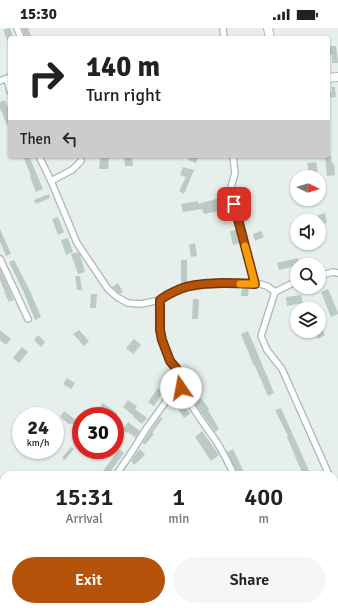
<!DOCTYPE html>
<html lang="en">
<head>
<meta charset="utf-8">
<style>
	:root { --surface:#fff; --page:#f6f6f6; --text:#222; --muted:#767676; --accent:#b45309 }
	body { margin:0; font-family:Signika,sans-serif; background:var(--page); color:var(--text); height:100vh; display:flex; flex-direction:column; font-size:15px; white-space:nowrap }
	* { box-sizing:border-box; margin:0 }
	p { font-size:13px; color:var(--muted) }
	.icon { flex:none; width:22px; height:22px; fill:none; stroke:currentColor; stroke-width:2; stroke-linecap:round; stroke-linejoin:round }
	.map { position:relative; flex:1; overflow:hidden }
	.drawer { position:absolute; left:0px; top:443px; width:338px; height:140px; display:flex; flex-direction:column; background:var(--surface); border-radius:12px 12px 0 0; box-shadow:0 1px 3px #0004 }
	.drawer>* { flex:none }
	.guide { position:absolute; left:8px; top:8px; width:322px; height:122px; border-radius:4px; box-shadow:0 1px 3px #0004; background:#fff; color:var(--text); overflow:hidden }
	.needle { width:26px; rotate:95deg }
	.fabs { position:absolute; left:290px; top:142px; display:grid; gap:8px }
	.fabs a { display:grid; place-items:center; width:36px; height:36px; border-radius:50%; background:var(--surface); box-shadow:0 1px 3px #0004; font-size:20px }
	.speed { position:absolute; left:12px; top:379px; display:flex; gap:8px; font-size:20px; font-weight:700; text-align:center }
	.speed>* { display:grid; place-content:center; width:52px; height:52px; border-radius:50%; background:var(--surface); box-shadow:0 1px 3px #0004; line-height:1 }
	.speed small { font-size:10px; font-weight:400 }
	.speed .limit { border:6px solid #d22; background:#fff; color:#111 }
	.pin { position:absolute; display:grid; place-items:center; width:34px; height:34px; color:#fff; margin:-17px; border-radius:8px; box-shadow:0 2px 6px #0006 }
	.me { position:absolute; width:44px; margin:-22px; rotate:348deg; stroke-linejoin:round; filter:drop-shadow(0 0 3px #0008) }
	.turn { display:flex; align-items:center; gap:14px; height:84px; padding:0 12px; font-size:18px }
	.turn .icon { width:52px; height:52px; stroke-width:2.5 }
	.turn b { display:block; font-size:28px; line-height:34px }
	.then { display:flex; align-items:center; height:38px; padding:0 12px; background:#0003; gap:8px; font-size:15px }
	.eta { display:flex; justify-content:space-evenly; align-items:center; height:68px; text-align:center }
	.eta b { font-size:24px; font-weight:600; line-height:28px }
	.action { display:flex; gap:8px; margin-top:auto; padding:8px 12px }
	.action a { flex:1; height:46px; border-radius:24px; background:var(--accent); color:#fff; font-size:16px; font-weight:600; line-height:46px; text-align:center }
	.action a+a { background:var(--page); color:var(--text) }
	.status { display:flex; justify-content:space-between; align-items:center; height:28px; padding:0 20px; background:var(--surface); direction:ltr }
	.status svg { height:11px; fill:currentColor }
	.map>svg:first-child { display:block }
</style>
</head>
<body>
<div class="status"><b>15:30</b><svg viewBox="0 0 49 12"><path d="M0 12V9h3v3zM5 12V6h3v6zM10 12V3h3v9zM15 12V0h3v12zM26 1h20v11H26zM47 4h2v5h-2z"/></svg></div>
<div class="map">
<svg width="338" height="583" viewBox="0 0 338 583">
	<rect width="100%" height="100%" fill="#e6efeb"/>
	<g fill="#bbcac4">
		<polygon points="8,0 10,0 14,10 10,10 10,19 3,2"/>
		<polygon points="22,0 28,0 32,10 25,10"/>
		<polygon points="328,18 336,18 338,35 332,35 332,27 328,27"/>
		<polygon points="331,59 335,59 336,69 328,70 328,65 332,64"/>
		<polygon points="5,72 10,84 10,96 7,97 0,80 0,74"/>
		<polygon points="23,128 29,128 43,161 36,164 30,149 31,148"/>
		<polygon points="100,128 109,128 108,141 99,141"/>
		<polygon points="124,128 132,128 133,138 125,138"/>
		<polygon points="190,128 199,128 196,135 188,132"/>
		<polygon points="325,128 331,128 332,136 334,135 335,147 327,148"/>
		<polygon points="316,134 318,144 309,145 307,135"/>
		<polygon points="183,139 194,142 184,166 179,163 186,149 180,147"/>
		<polygon points="49,166 50,170 36,176 34,172"/>
		<polygon points="227,168 230,181 204,186 202,181 183,184 181,176 198,173 198,176"/>
		<polygon points="243,175 248,191 242,192 238,176"/>
		<polygon points="325,185 327,195 320,197 318,187"/>
		<polygon points="58,189 64,204 58,207 52,191"/>
		<polygon points="0,201 11,226 6,228 0,214"/>
		<polygon points="236,202 239,215 233,217 230,203"/>
		<polygon points="261,203 264,209 255,213 253,206"/>
		<polygon points="68,210 73,224 66,227 61,212"/>
		<polygon points="195,215 197,228 191,229 189,217"/>
		<polygon points="78,224 80,227 85,244 78,246 71,226"/>
		<polygon points="298,230 300,237 279,242 277,235"/>
		<polygon points="14,232 30,263 41,289 35,292 24,265 9,234"/>
		<polygon points="181,232 187,232 187,254 181,256"/>
		<polygon points="0,241 14,272 9,274 4,264 5,264 0,252"/>
		<polygon points="75,248 80,248 82,262 77,262"/>
		<polygon points="118,255 123,264 120,266 112,259"/>
		<polygon points="242,260 249,260 248,268 241,268"/>
		<polygon points="328,261 338,285 338,286 331,289 321,264"/>
		<polygon points="91,266 97,266 96,280 90,280"/>
		<polygon points="301,267 303,275 287,278 286,269"/>
		<polygon points="193,271 199,271 198,291 192,291"/>
		<polygon points="319,295 325,307 318,311 314,303 319,303"/>
		<polygon points="0,302 11,311 6,317 0,312"/>
		<polygon points="79,302 89,313 84,318 73,306"/>
		<polygon points="248,303 274,365 268,368 255,338 254,338 241,306"/>
		<polygon points="38,307 45,314 41,319 34,312"/>
		<polygon points="134,311 141,317 133,326 126,320"/>
		<polygon points="22,319 28,324 19,335 13,330"/>
		<polygon points="67,350 75,355 71,361 63,356"/>
		<polygon points="158,360 163,364 154,378 148,374"/>
		<polygon points="201,370 209,381 208,382 219,401 215,404 194,374"/>
		<polygon points="128,372 137,378 135,381 147,390 142,396 133,389 134,388 123,379"/>
		<polygon points="103,375 117,385 115,388 106,388 98,382"/>
		<polygon points="183,375 190,386 184,390 177,379"/>
		<polygon points="281,380 310,445 305,447 303,447 287,409 288,408 275,382"/>
		<polygon points="64,383 76,392 76,391 81,394 81,403 71,395 70,397 60,389"/>
		<polygon points="160,389 163,390 152,405 154,406 145,417 142,415"/>
		<polygon points="128,394 140,403 136,410 128,404 126,405 122,402"/>
		<polygon points="202,403 219,427 211,433 195,409"/>
		<polygon points="71,419 74,421 65,432 62,430"/>
		<polygon points="119,421 124,425 108,447 103,443"/>
		<polygon points="140,421 145,427 134,437 131,433 137,424"/>
		<polygon points="233,421 240,436 245,447 238,447 227,424"/>
		<polygon points="338,574 338,582 336,583 321,583 329,579 334,579 334,576"/>
		<polygon points="213,579 234,579 225,583 208,583 210,580"/>
	</g>
	<g fill="none" stroke-linecap="round" stroke-linejoin="round">
		<g stroke="#a8b8b2" stroke-width="4.5">
			<g id="lane">
				<polyline points="0,513 4,521"/>
				<polyline points="33,579 36,583"/>
			</g>
		</g>
		<g stroke="#a8b8b2" stroke-width="8">
			<g id="street">
				<polyline points="17,0 21,10"/>
				<polyline points="223,0 224,10"/>
				<polyline points="7,51 10,63"/>
				<polyline points="0,53 10,49"/>
				<polyline points="39,128 51,153 77,215 108,261 117,269 128,275 141,276 160,272 181,260 193,257 219,256 260,256 267,258 275,264"/>
				<polyline points="233,128 235,145 230,163 255,256"/>
				<polyline points="51,153 72,142 81,133"/>
				<polyline points="0,231 28,291"/>
				<polyline points="319,248 333,244 338,245"/>
				<polyline points="297,253 275,264 261,308 267,322 282,341 329,447"/>
				<path d="M181 360C191 379 204 396 216 413 223 424 229 436 234 447"/>
				<polyline points="116,447 131,425 146,401 172,365 175,362 181,360 182,351 181,349 180,345 170,333 162,312 160,302 160,272"/>
				<polyline points="334,459 338,468"/>
				<polyline points="334,520 338,518"/>
				<polyline points="198,583 206,579"/>
			</g>
		</g>
		<g stroke="#a4bbb3" stroke-width="10">
			<g id="secondary">
				<polyline points="268,0 270,10"/>
				<polyline points="328,50 338,49"/>
			</g>
		</g>
		<use href="#lane" stroke="#fff" stroke-width="2.5"/>
		<use href="#street" stroke="#fff" stroke-width="5.5"/>
		<use href="#secondary" stroke="#fff" stroke-width="8"/>
	</g>
	<g fill="none" stroke-linecap="round" stroke-linejoin="round">
		<g stroke="#753606" stroke-width="10">
			<path id="route" d="M181 360 182 351 180 345 170 333 162 312 160 302V272C166 267 173 264 180 261 198 253 235 255 255 256L234 176"/>
		</g>
		<use href="#route" stroke="#b45309" stroke-width="7"/>
		<polyline stroke="#f59e0b" stroke-width="7" points="240,256 255,256 245,218"/>
	</g>
</svg>
<div class="fabs">
<a><svg class="needle" viewBox="-14 -14 28 28"><path d="M0-13l5 13h-10z" fill="#e53935"/><path d="M0 13l5-13h-10z" fill="#767676"/></svg></a>
<a><svg class="icon" aria-label="sound" viewBox="0 0 24 24"><path d="M4 9h4l5-4v14l-5-4H4zM17 9q2 3 0 6"/></svg></a>
<a><svg class="icon" aria-label="search" viewBox="0 0 24 24"><circle cx="10" cy="10" r="6"/><path d="M15 15l6 6"/></svg></a>
<a><svg class="icon" aria-label="layers" viewBox="0 0 24 24"><path d="M12 4l9 5-9 5-9-5zM3 14l9 5 9-5"/></svg></a>
</div>
<div class="speed"><div>24<small>km/h</small></div><div class="limit">30</div></div>
<div class="pin" style="left:234px;top:176px;background:#d93025"><svg class="icon" aria-label="arrive" viewBox="0 0 24 24"><path d="M6 21V4h12l-3 4 3 4H6"/></svg></div>
<svg class="me" style="left:181px;top:360px" viewBox="-20 -20 40 40"><circle r="19" fill="#fff"/><path d="M0-13L10 11 0 6-10 11z" fill="#b45309"/></svg>
<div class="guide">
<div class="turn"><svg class="icon" aria-label="right" viewBox="0 0 24 24"><path d="M7 20v-9h11M14 6l5 5-5 5"/></svg><div><b>140 m</b>Turn right</div></div>
<div class="then">Then<svg class="icon" aria-label="left" viewBox="0 0 24 24"><path d="M17 20v-9H6M10 6l-5 5 5 5"/></svg></div>
</div>
<section class="drawer">
<div class="eta">
<div><b>15:31</b><p>Arrival</p></div>
<div><b>1</b><p>min</p></div>
<div><b>400</b><p>m</p></div>
</div>
<div class="action"><a>Exit</a><a>Share</a></div>
</section>
</div>
</body>
</html>
